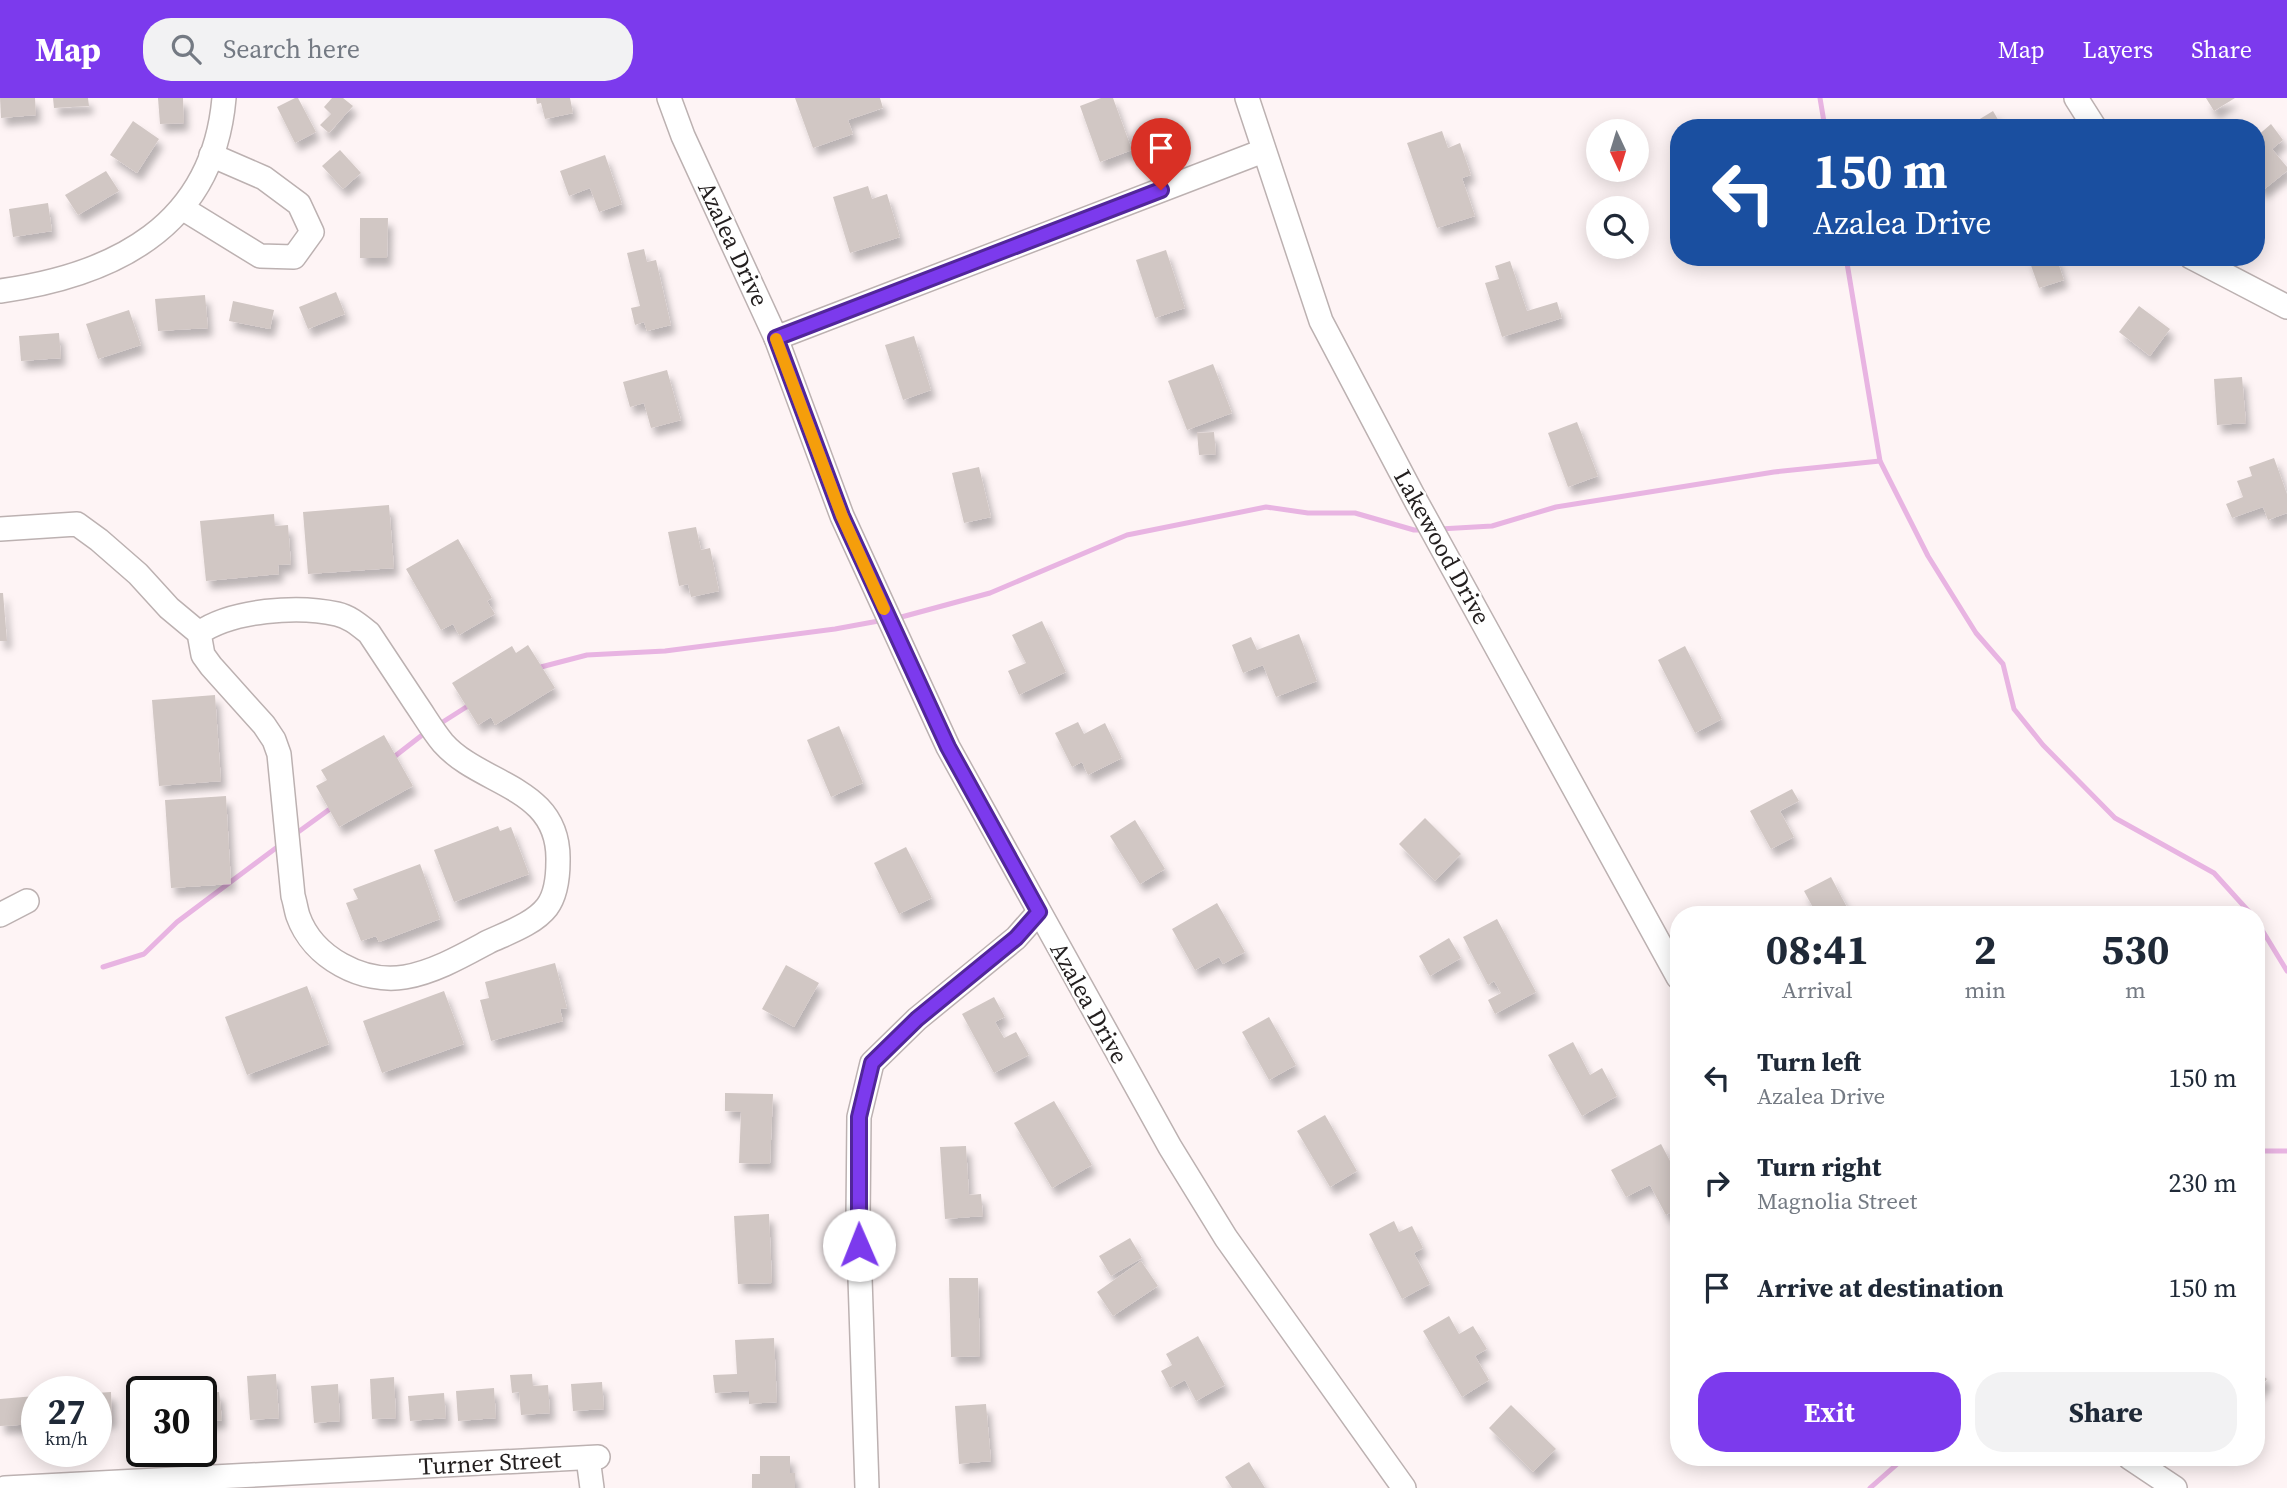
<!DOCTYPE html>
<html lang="en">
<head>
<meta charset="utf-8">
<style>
	:root { --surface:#fff; --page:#f2f2f3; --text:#1f2937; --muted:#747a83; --accent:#7c3aed }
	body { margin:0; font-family:"Source Serif 4",serif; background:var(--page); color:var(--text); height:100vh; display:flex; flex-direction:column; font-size:26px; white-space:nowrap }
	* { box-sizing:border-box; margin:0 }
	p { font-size:23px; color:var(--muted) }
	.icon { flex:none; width:38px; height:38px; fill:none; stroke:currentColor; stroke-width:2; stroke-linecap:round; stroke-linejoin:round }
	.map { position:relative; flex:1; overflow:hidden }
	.panel { position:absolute; left:1670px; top:808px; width:595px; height:560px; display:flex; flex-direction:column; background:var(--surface); border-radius:28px; box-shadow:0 4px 18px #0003 }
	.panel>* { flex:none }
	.guide { position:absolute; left:1670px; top:21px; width:595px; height:147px; border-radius:28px; box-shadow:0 4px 18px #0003; background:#1a4fa0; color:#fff; overflow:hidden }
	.needle { width:46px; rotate:176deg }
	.controls { position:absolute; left:1586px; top:21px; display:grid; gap:14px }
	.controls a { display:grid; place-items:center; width:63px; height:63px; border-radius:50%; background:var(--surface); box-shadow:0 4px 18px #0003; font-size:35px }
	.speed { position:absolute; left:21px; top:1278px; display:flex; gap:14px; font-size:35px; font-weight:700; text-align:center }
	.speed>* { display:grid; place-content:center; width:91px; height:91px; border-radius:50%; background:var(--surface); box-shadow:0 4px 18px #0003; line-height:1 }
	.speed small { font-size:18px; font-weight:400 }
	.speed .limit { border:4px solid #111; border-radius:10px; background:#fff; color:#111 }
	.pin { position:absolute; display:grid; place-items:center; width:60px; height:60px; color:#fff; margin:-72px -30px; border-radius:50% 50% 50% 0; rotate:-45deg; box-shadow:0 0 7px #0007 }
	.pin .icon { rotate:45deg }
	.me { position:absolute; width:77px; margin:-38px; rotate:359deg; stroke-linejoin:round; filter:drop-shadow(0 0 5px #0008) }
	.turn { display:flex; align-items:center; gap:24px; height:147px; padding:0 28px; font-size:32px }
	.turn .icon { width:91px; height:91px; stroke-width:2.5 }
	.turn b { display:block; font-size:49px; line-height:60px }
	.eta { display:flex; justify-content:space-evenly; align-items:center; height:119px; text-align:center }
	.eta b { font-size:42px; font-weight:700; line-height:49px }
	.primary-button { display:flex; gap:14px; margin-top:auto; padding:14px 28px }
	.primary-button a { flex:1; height:80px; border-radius:28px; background:var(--accent); color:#fff; font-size:28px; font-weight:700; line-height:80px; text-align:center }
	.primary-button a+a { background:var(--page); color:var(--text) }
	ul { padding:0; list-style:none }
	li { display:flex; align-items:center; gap:21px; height:105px; padding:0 28px }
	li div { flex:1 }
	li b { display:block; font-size:26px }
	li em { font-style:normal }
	header { display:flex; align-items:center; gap:42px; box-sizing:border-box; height:98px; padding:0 35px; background:var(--accent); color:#fff }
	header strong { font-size:33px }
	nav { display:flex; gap:38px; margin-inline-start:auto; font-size:24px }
	.search { width:490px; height:63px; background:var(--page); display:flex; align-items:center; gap:18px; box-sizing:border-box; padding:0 24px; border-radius:28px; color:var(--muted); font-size:26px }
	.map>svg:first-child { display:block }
</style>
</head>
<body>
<header>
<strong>Map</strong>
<div class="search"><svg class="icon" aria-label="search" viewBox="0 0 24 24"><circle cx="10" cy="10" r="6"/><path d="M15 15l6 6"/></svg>Search here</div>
<nav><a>Map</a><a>Layers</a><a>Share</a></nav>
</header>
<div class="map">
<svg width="2287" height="1390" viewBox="0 0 2287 1390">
	<defs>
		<filter id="shadow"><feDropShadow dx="4.5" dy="8" stdDeviation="3.5" flood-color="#0004"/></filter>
	</defs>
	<rect width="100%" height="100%" fill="#fef4f5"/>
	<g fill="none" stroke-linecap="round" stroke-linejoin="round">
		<g stroke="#e8b4e2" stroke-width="5">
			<polyline points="1820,0 1825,30"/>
			<polyline points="1846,159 1880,363 1928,458 1976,535 2003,566 2014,611 2043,647 2115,720 2214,775 2252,817"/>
			<polyline points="1440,431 1492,428 1556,409 1774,374 1880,363"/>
			<polyline points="894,521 990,495 1127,437 1266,409 1308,415 1355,415 1414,432 1423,432"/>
			<polyline points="537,570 587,557 665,553 835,531 884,522"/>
			<polyline points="438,627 471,606"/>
			<polyline points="390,662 426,634"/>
			<polyline points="294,737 334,708"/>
			<polyline points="2256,822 2287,873"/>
			<polyline points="103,869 144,856 177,824 280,747"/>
			<polyline points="2256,1053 2287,1053"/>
			<polyline points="1870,1390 1904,1360"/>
		</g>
	</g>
	<g fill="#d1c7c4" filter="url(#shadow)">
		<polygon points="0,0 35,0 36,17 1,20"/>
		<polygon points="53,0 88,0 89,8 54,10"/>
		<polygon points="158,0 183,0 184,25 160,26"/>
		<polygon points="295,0 298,0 316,34 295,45 277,9"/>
		<polygon points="332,0 343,0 353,8 329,35 320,27 331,16 324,9"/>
		<polygon points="536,0 570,0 573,15 545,21 541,5 537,6"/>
		<polygon points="795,0 880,0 883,10 848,22 853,36 813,50"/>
		<polygon points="1101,0 1113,0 1132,52 1100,64 1080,8"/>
		<polygon points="2206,0 2235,0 2214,13"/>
		<polygon points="1993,13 2003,30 1971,30 1970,27"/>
		<polygon points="133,23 159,41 137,75 110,57"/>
		<polygon points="2271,26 2283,42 2272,51 2287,69 2287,73 2262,93 2256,85 2256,39"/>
		<polygon points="1442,33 1448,50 1460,45 1471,77 1462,80 1475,118 1437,130 1407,45"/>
		<polygon points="340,52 361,75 343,91 322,68"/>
		<polygon points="605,57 622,106 599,114 590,90 569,98 560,73"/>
		<polygon points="106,73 119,93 78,117 65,97"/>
		<polygon points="868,88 872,101 887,96 900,139 850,155 833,99"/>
		<polygon points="48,105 52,133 13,139 9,111"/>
		<polygon points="360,120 388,120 387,160 360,160"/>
		<polygon points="644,151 647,164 656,162 671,227 647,233 644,224 635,227 631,210 640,208 627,155"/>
		<polygon points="1166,152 1185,210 1155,220 1136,162"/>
		<polygon points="2028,159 2056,159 2064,182 2039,190"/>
		<polygon points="1510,163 1527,213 1557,204 1562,220 1502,239 1485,185 1499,181 1495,168"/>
		<polygon points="336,194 345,216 308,231 299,209"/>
		<polygon points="205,197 208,230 158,233 155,201"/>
		<polygon points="233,203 274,212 270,231 229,223"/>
		<polygon points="2139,208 2170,231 2150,258 2119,234"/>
		<polygon points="129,212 141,247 98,261 86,226"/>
		<polygon points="59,235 61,260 21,263 19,238"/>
		<polygon points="914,238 931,292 903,302 885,247"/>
		<polygon points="1213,266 1232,315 1187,332 1168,283"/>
		<polygon points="667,272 681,322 651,330 644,305 630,309 623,284"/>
		<polygon points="2242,279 2246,325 2217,327 2214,281"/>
		<polygon points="1577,324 1598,378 1568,389 1548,335"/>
		<polygon points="1214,334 1216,356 1199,357 1197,335"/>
		<polygon points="2274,360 2287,396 2287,415 2268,422 2263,409 2232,420 2226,406 2243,399 2237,383 2252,378 2249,369"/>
		<polygon points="979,369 991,419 964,425 952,375"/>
		<polygon points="389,407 394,470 308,476 303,414"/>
		<polygon points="274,416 275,428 288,427 291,466 278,467 279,476 206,483 200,423"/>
		<polygon points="696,429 701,452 710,450 719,493 691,499 688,486 679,488 668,434"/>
		<polygon points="458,441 492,500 487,503 495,516 459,537 453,526 441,532 406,471"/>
		<polygon points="0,495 3,495 7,543 0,543"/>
		<polygon points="1042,523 1066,574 1019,597 1008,573 1026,565 1012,537"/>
		<polygon points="1299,536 1317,583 1276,599 1263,567 1243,575 1232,547 1251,539 1257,552"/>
		<polygon points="528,547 555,590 495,627 491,619 478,627 452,585 512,548 516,555"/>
		<polygon points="1685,548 1722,621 1695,635 1658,562"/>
		<polygon points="215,597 221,683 159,688 152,602"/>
		<polygon points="1078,624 1084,636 1105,625 1122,660 1088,677 1082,664 1072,669 1055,635"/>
		<polygon points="839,628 863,685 831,699 807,642"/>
		<polygon points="384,637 413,688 339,729 316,688 327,682 321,672"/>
		<polygon points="1792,691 1799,703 1780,713 1794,739 1771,751 1750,713"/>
		<polygon points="226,698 231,786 171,790 165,702"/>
		<polygon points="1425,720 1461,756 1435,783 1399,746"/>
		<polygon points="1135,722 1165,771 1140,786 1110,738"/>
		<polygon points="498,728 500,733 511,729 529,776 454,804 434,752"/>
		<polygon points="906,749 932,800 899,816 874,765"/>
		<polygon points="420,766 440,821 379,844 376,838 361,843 346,805 358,801 353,791"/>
		<polygon points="1831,779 1851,817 1817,817 1804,793"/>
		<polygon points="1217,805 1245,854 1223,866 1219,859 1195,872 1172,831"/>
		<polygon points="1497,821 1536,894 1495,916 1488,902 1501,895 1494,883 1488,887 1463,839"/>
		<polygon points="1449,840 1461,860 1430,878 1419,858"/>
		<polygon points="555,865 567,910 560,911 563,923 491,943 480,902 489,900 485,884"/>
		<polygon points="786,867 819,885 794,929 762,911"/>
		<polygon points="307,888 329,946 247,977 225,919"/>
		<polygon points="444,893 464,946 382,975 363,923"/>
		<polygon points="994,899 1005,919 995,924 1004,940 1016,934 1029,957 994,975 962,916"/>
		<polygon points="1269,919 1296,967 1269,982 1242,934"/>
		<polygon points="1573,944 1590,977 1602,970 1617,998 1582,1018 1548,957"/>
		<polygon points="725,995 773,996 770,1066 739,1065 741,1014 725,1013"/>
		<polygon points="1054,1003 1092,1067 1052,1090 1014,1025"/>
		<polygon points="1325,1017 1357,1073 1330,1089 1297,1033"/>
		<polygon points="1661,1046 1678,1078 1678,1110 1666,1117 1650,1087 1626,1099 1611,1072"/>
		<polygon points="966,1048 969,1097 981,1096 983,1118 945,1121 940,1049"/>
		<polygon points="769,1116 772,1185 738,1186 734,1118"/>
		<polygon points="1394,1123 1399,1134 1412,1128 1423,1150 1414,1155 1430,1186 1402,1201 1369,1136"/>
		<polygon points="1130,1140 1142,1160 1111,1178 1099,1158"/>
		<polygon points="1141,1163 1158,1188 1113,1218 1097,1194"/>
		<polygon points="949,1180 978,1180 980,1258 951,1259"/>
		<polygon points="1449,1218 1459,1236 1473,1228 1487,1251 1475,1258 1489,1282 1462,1299 1423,1233"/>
		<polygon points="1198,1238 1225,1287 1196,1303 1185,1282 1170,1290 1161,1273 1172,1267 1166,1256"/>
		<polygon points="774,1240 777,1304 749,1306 749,1293 715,1295 713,1277 737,1276 735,1242"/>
		<polygon points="2256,1272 2267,1281 2256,1296"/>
		<polygon points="276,1276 279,1320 250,1322 247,1278"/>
		<polygon points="532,1276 533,1288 548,1287 550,1315 521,1317 519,1294 512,1295 510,1277"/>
		<polygon points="394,1279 396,1320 372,1321 370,1281"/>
		<polygon points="602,1284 604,1311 573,1313 571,1286"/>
		<polygon points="338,1286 340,1323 314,1325 311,1288"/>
		<polygon points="494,1290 496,1320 458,1323 456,1293"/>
		<polygon points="111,1294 112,1322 96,1323 96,1295"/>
		<polygon points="219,1294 222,1322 201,1324 201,1296"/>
		<polygon points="444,1295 446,1320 410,1323 408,1298"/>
		<polygon points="35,1298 37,1326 0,1328 0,1301"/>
		<polygon points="986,1306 991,1363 959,1366 955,1308"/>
		<polygon points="1511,1307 1556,1351 1533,1374 1489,1330"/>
		<polygon points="760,1358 790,1358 790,1375 795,1375 795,1390 752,1390 752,1376 760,1376"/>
		<polygon points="1249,1364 1265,1390 1232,1390 1225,1379"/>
	</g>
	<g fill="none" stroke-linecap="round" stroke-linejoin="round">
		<g stroke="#bcb1b1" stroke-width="26">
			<g id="minor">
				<polyline points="669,0 683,38 776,240 842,418 948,649 1170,1049 1226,1140 1404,1390"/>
				<polyline points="1247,0 1321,223 1416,403 1678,879"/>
				<polyline points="2076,0 2095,30"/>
				<polyline points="182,110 260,158 294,159 312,134 299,106 264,80 211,57"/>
				<polyline points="2191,159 2287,209"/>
				<path d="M0 193C115 177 213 128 224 0"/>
				<polyline points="776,240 1263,53"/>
				<path d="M0 431 77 426 99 442 138 476 169 510 199 535 203 557 211 568 264 627 274 642 279 656 293 798C295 804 296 812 298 818 313 860 363 886 405 879 434 874 462 858 488 844 507 835 534 826 547 809 556 797 558 778 558 763 560 688 481 688 443 645 433 633 425 619 416 606 400 582 385 559 369 535 359 527 350 519 337 516 298 507 232 512 199 535"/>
				<polyline points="0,817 27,803"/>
				<polyline points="588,1360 592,1390"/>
				<polyline points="2130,1360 2175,1390"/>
				<polyline points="5,1390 598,1359"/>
				<polyline points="867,1390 858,1120 859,1019 872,965 917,921 1016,840 1039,814"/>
			</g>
		</g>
		<use href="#minor" stroke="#fff" stroke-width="23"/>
	</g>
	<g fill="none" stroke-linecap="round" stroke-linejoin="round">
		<g stroke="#51269a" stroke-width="18">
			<polyline id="route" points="859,1147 859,1019 872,965 917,921 1016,840 1039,814 948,649 842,418 776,240 1161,92"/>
		</g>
		<use href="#route" stroke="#7c3aed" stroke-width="12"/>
		<polyline stroke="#f59e0b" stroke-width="12" points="776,241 842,418 884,511"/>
	</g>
	<g text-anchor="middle" stroke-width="5" stroke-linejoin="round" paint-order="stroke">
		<g font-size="24" fill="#221e1e" stroke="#fff">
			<text transform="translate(733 146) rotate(65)" y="8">Azalea Drive</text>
			<text transform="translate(1442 449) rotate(61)" y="8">Lakewood Drive</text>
			<text transform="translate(1089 905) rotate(61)" y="8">Azalea Drive</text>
			<text transform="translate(490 1365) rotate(-3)" y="8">Turner Street</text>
		</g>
	</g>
</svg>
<div class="controls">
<a><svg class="needle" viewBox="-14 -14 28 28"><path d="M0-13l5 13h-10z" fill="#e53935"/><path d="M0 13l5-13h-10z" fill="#747a83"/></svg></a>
<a><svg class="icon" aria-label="search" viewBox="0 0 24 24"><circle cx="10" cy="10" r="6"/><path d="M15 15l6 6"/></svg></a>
</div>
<div class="speed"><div>27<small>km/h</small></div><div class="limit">30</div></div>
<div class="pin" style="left:1161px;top:92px;background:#d93025"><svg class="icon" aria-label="arrive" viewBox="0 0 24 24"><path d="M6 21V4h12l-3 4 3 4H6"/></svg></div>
<svg class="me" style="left:859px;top:1147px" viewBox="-20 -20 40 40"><circle r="19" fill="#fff"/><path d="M0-13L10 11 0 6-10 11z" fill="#7c3aed"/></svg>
<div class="guide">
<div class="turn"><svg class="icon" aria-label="left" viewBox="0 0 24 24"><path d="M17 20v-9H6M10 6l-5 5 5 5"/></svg><div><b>150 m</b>Azalea Drive</div></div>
</div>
<section class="panel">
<div class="eta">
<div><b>08:41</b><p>Arrival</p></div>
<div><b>2</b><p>min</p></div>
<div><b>530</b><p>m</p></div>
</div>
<ul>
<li><svg class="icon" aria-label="left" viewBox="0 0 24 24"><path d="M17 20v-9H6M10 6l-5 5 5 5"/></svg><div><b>Turn left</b><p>Azalea Drive</p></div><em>150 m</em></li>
<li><svg class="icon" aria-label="right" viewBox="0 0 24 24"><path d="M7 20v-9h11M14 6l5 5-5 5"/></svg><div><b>Turn right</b><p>Magnolia Street</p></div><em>230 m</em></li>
<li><svg class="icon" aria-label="arrive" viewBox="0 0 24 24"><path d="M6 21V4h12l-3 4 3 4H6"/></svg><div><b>Arrive at destination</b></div><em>150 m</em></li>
</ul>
<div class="primary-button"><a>Exit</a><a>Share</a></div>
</section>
</div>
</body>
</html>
